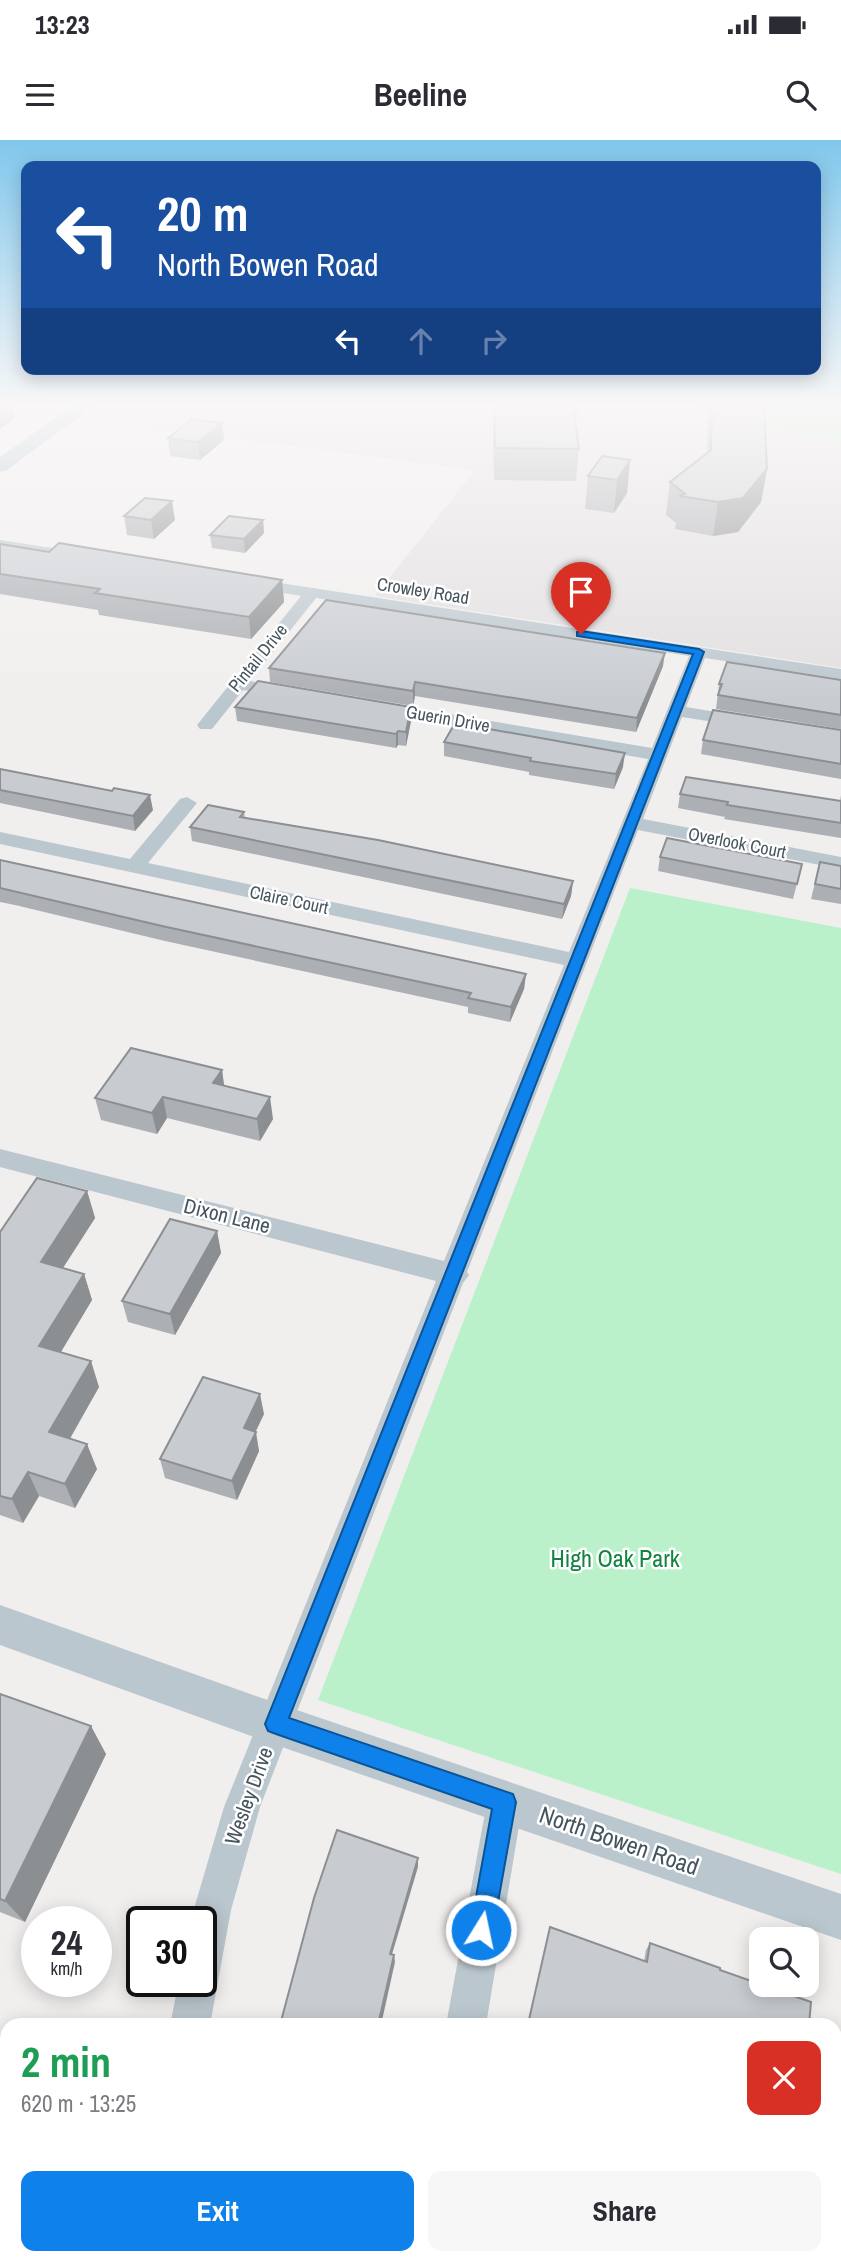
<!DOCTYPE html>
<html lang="en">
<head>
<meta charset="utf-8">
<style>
	:root { --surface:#fff; --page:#f7f7f7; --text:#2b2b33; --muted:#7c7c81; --accent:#0f81ea }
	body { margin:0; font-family:"Archivo Narrow",sans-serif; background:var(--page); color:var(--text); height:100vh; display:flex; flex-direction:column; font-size:26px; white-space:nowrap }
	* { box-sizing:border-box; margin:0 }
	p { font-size:23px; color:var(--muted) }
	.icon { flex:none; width:38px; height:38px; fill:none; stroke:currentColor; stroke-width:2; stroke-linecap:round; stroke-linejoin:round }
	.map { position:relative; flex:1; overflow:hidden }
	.side { position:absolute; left:0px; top:1878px; width:842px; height:247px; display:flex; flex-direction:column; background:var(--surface); border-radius:21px 21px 0 0; box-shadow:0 4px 18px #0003 }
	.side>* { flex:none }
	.hud { position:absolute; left:21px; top:21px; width:800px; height:214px; border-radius:14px; box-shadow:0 4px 18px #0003; background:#1a4fa0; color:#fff; overflow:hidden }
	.tools { position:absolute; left:749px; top:1787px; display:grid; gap:14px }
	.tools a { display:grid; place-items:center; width:70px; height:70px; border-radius:14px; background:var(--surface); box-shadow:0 4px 18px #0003; font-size:35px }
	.speed { position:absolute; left:21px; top:1766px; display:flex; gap:14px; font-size:35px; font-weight:700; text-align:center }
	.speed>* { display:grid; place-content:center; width:91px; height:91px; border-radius:50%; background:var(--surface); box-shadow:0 4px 18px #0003; line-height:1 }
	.speed small { font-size:18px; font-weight:400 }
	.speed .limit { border:4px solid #111; border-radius:10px; background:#fff; color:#111 }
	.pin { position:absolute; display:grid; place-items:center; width:60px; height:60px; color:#fff; margin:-72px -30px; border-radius:50% 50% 50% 0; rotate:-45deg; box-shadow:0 0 7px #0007 }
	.pin .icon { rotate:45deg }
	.me { position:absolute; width:77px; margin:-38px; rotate:10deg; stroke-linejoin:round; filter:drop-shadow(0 0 5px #0008) }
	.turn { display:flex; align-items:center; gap:24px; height:147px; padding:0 21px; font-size:32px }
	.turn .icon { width:91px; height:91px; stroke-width:2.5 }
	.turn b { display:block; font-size:49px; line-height:60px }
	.lanes { display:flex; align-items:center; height:66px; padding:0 21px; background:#0003; justify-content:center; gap:35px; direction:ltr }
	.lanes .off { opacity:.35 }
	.round { display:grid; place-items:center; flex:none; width:74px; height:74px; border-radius:14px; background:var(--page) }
	.headline { display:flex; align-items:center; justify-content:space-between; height:119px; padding:0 21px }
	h1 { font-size:42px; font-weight:800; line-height:52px; color:#1e9e55 }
	.button { display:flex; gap:14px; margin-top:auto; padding:14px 21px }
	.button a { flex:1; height:80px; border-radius:14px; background:var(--accent); color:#fff; font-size:28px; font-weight:800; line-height:80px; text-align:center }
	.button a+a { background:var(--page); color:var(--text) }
	.status { display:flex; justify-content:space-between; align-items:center; height:49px; padding:0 35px; background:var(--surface); direction:ltr }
	.status svg { height:19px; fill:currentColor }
	header { display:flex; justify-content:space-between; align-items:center; height:91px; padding:0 21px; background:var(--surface); font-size:32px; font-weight:800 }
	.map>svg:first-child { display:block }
</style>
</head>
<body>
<div class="status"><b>13:23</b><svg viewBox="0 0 49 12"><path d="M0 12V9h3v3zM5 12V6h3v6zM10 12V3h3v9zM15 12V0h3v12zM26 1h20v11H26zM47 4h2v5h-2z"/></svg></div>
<header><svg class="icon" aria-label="menu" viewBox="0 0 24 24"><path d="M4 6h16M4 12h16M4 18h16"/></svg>Beeline<svg class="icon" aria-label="search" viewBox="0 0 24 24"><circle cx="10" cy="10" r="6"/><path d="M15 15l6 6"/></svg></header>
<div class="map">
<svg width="841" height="2123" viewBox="0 0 841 2123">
	<rect width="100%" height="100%" fill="#f1eeee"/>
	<polygon fill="#e2dfe1" points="110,265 700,265 695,272 841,304 841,528 375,456 475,330 90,280"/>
	<g fill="#baf1cb">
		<polygon points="700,265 841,265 841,304 695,272"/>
		<polygon points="630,748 841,788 841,1734 318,1560"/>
	</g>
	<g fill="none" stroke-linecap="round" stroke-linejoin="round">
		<g fill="#bbc7ce" fill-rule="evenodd">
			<polygon points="0,400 78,412 85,416 78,420 0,408"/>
			<polygon points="247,438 841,529 841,539 705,518 686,567 746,577 755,582 746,587 682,577 643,679 841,717 841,729 638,690 467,1132 469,1135 463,1143 260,1667 231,1770 210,1885 170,1885 179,1841 201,1841 201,1782 190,1782 224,1667 436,1141 0,1027 0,1009 444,1121 564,825 0,704 0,692 130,719 180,659 187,657 197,663 148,723 569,812 648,619 377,572 368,567 377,562 652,608 689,516 316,458 250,541 294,548 297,552 294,556 288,557 243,550 212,589 200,589 197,585 301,456 242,446 239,443"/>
			<polygon points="505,1644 518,1649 523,1662 486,1885 446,1885 487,1662 492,1649"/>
			<rect x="134" y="2118" width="44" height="5"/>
		</g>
		<polygon fill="#bbc7ce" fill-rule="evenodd" points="0,1465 276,1563 841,1754 841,1800 276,1605 0,1505"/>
		<polygon fill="#acc1cf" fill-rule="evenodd" points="74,265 95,265 7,330 0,332 0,317"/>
	</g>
	<g fill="#acafb4">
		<polygon points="494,265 578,265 578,276 575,276 579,309 576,341 494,340 493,294"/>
		<polygon points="710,265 712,265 767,329 761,362 738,392 713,396 675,389 676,383 666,375 670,342 707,313 708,278"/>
		<polygon points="222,283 224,300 200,320 170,316 168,298"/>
		<polygon points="630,320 627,353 614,373 585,369 588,336"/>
		<polygon points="124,376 175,380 154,399 127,395"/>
		<polygon points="263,380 264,393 245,413 212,408 210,395"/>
		<polygon points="0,404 49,412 282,440 284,462 251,499 99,475 98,470 0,454"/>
		<polygon points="663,526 636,592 415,556 413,566 270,542 269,528"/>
		<polygon points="841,540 841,589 716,569 719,544"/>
		<polygon points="235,567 411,567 411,581 406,606 398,605 396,608 237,581"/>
		<polygon points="841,590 841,639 701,614 703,600"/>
		<polygon points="444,602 623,627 614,649 529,635 529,632 444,616"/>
		<polygon points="0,629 153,670 135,691 0,663"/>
		<polygon points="680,654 840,661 841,655 841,698 724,679 725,677 678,668"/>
		<polygon points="244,672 245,678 573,741 571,756 562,779 192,701 190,687"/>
		<polygon points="660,717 802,724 793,759 658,731"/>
		<polygon points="0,720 526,834 524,849 510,882 468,873 468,867 165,801 15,765 0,762"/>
		<polygon points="820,722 841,726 841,764 811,759"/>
		<polygon points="222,930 224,946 273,979 260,1001 167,978 157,994 101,980 95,958"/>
		<polygon points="87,1051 95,1078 63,1128 84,1134 92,1160 60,1213 99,1247 70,1299 97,1329 75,1368 39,1356 23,1383 0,1375 0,1092"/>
		<polygon points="217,1091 221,1113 175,1195 128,1182 122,1161"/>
		<polygon points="264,1274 255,1291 259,1311 237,1360 165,1338 160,1319"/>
		<polygon points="0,1554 106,1614 25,1782 0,1772"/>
		<polygon points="550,1787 644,1821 646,1810 650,1803 720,1830 809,1885 527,1885"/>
	</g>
	<g fill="#8c8f92">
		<polygon points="7,265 12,265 15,278 0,289 0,270"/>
		<polygon points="222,283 224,300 200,320 198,302"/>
		<polygon points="630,320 627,353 614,373 617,340"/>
		<polygon points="767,329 761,362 738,392 713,396 718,362"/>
		<polygon points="172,361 175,380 154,399 151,380"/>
		<polygon points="263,380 264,393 245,413 244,399"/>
		<polygon points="282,440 284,462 251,499 249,477"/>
		<polygon points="665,513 663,526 636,592 637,578"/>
		<polygon points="415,542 415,556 413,566 413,551"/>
		<polygon points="411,567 411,581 406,606 406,592"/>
		<polygon points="398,591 398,605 396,608 396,594"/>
		<polygon points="625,613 623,627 614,649 616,634"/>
		<polygon points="150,655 153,670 135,691 133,676"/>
		<polygon points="573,741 571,756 562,779 564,764"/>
		<polygon points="526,834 524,849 510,882 511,867"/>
		<polygon points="222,930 225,952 213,943"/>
		<polygon points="163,957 167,978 157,994 152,973"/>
		<polygon points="270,957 273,979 260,1001 257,979"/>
		<polygon points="87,1051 95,1078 50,1148 41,1122"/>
		<polygon points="217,1091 221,1113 175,1195 170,1174"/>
		<polygon points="84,1134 92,1160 49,1232 39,1206"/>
		<polygon points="91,1221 99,1247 59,1317 49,1292"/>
		<polygon points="260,1254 264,1274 248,1308 244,1288"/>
		<polygon points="256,1292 259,1311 237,1360 232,1341"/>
		<polygon points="87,1304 97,1329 75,1368 65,1344"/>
		<polygon points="28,1332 39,1356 23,1383 12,1359"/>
		<polygon points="91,1586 106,1614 25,1782 5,1761"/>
		<polygon points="418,1718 418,1727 390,1821 390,1814"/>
		<polygon points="394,1815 395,1822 381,1885 378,1885"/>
		<polygon points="0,1972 7,1976 7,1980 0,1995"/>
		<polygon points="41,2118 62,2118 60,2123 39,2123"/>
	</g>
	<g fill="#c8ccd1" stroke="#8c8f92" stroke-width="2">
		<polygon points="494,265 573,265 579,309 495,308"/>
		<polygon points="712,265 764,265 767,329 743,358 718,362 679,356 685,354 670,342 711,310"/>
		<polygon points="192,279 222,283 198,302 168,298"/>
		<polygon points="602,316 630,320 617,340 588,336"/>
		<polygon points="145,358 172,361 151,380 124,376"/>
		<polygon points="229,376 263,380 244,399 210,395"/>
		<polygon points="59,403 282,440 249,477 95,453 100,449 0,434 0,404 49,412"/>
		<polygon points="326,460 665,513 637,578 415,542 413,551 269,528"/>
		<polygon points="727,522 841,540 841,575 718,555 722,544 719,544"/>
		<polygon points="258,541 411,567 406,592 398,591 396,594 235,567"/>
		<polygon points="713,570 841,590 841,624 703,600"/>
		<polygon points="455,583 625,613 616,634 530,621 531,618 444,602"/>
		<polygon points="0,629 112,651 114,648 150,655 133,676 0,650"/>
		<polygon points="686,637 841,661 841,660 841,683 727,665 728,662 680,654"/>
		<polygon points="208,665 244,672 240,677 378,700 573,741 564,764 190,687"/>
		<polygon points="667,698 802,724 797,744 660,717"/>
		<polygon points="0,720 526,834 511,867 468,858 471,853 162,786 0,748"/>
		<polygon points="820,722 841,726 841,749 815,744"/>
		<polygon points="131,908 222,930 213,943 270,957 257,979 163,957 152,973 95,958"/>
		<polygon points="37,1038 87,1051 41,1122 84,1134 39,1206 91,1221 49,1292 87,1304 65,1344 28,1332 12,1359 0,1356 0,1092"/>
		<polygon points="170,1079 217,1091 170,1174 122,1161"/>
		<polygon points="203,1237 260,1254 244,1288 256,1292 232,1341 160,1319"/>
		<polygon points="0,1554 91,1586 5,1761 0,1759"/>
		<polygon points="337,1690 418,1718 390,1814 394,1815 378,1885 280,1885 314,1758"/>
		<polygon points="550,1787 647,1822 650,1803 720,1828 720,1830 811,1862 809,1885 531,1885 528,1884"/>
		<polygon points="0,2054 7,2057 7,2118 41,2118 39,2123 0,2123"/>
		<polygon points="284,2118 363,2118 365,2123 273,2123"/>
	</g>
	<linearGradient id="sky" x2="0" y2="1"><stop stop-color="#80c7ec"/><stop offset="0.47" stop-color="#f9f7f7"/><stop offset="1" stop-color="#f9f7f7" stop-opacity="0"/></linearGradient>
	<rect width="841" height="563" fill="url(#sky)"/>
	<polygon fill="#0f81ea" stroke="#0a5498" stroke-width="2" points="581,491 699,509 704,512 289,1578 513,1654 516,1662 493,1790 490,1799 481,1802 473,1799 470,1790 492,1669 276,1594 268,1591 265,1584 693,514 577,496 577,492"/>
	<g text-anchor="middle" stroke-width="5" stroke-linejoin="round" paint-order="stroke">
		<g font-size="18" fill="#45545d" stroke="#fff">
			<text transform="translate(423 451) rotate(9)" y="6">Crowley Road</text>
			<text transform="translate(258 518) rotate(-51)" y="6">Pintail Drive</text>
			<text transform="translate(448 579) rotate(10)" y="6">Guerin Drive</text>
			<text transform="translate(737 703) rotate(11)" y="6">Overlook Court</text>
			<text transform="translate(289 760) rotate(12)" y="6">Claire Court</text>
		</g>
		<g font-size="21" fill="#45545d" stroke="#fff">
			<text transform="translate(227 1076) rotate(14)" y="7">Dixon Lane</text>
			<text transform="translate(249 1656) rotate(-70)" y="7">Wesley Drive</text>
		</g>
		<g font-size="24" fill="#128341" stroke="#fff">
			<text x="615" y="1427">High Oak Park</text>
		</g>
		<g font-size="24" fill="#45545d" stroke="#fff">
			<text transform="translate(619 1701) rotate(19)" y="8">North Bowen Road</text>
		</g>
	</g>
</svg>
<div class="tools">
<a><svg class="icon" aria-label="search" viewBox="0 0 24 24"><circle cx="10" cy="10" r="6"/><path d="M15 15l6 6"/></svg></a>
</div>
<div class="speed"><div>24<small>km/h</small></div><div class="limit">30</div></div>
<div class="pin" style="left:581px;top:494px;background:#d93025"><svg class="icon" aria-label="arrive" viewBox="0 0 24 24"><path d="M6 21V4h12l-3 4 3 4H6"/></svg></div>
<svg class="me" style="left:481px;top:1790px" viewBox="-20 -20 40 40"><circle r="17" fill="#0f81ea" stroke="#fff" stroke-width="3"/><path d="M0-11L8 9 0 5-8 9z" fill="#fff"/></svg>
<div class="hud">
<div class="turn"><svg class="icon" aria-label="left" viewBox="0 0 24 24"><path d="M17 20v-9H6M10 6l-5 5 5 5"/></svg><div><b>20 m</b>North Bowen Road</div></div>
<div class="lanes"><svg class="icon" aria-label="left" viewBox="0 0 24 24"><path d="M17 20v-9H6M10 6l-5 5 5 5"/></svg><svg class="icon off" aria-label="ahead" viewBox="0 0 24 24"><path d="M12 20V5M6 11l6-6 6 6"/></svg><svg class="icon off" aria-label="right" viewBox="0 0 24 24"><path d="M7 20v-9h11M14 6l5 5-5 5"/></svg></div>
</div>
<section class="side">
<div class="headline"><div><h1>2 min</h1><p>620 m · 13:25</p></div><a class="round" style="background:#d93025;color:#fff"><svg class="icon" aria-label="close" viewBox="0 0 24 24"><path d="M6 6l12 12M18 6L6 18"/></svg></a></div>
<div class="button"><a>Exit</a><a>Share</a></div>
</section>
</div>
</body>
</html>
